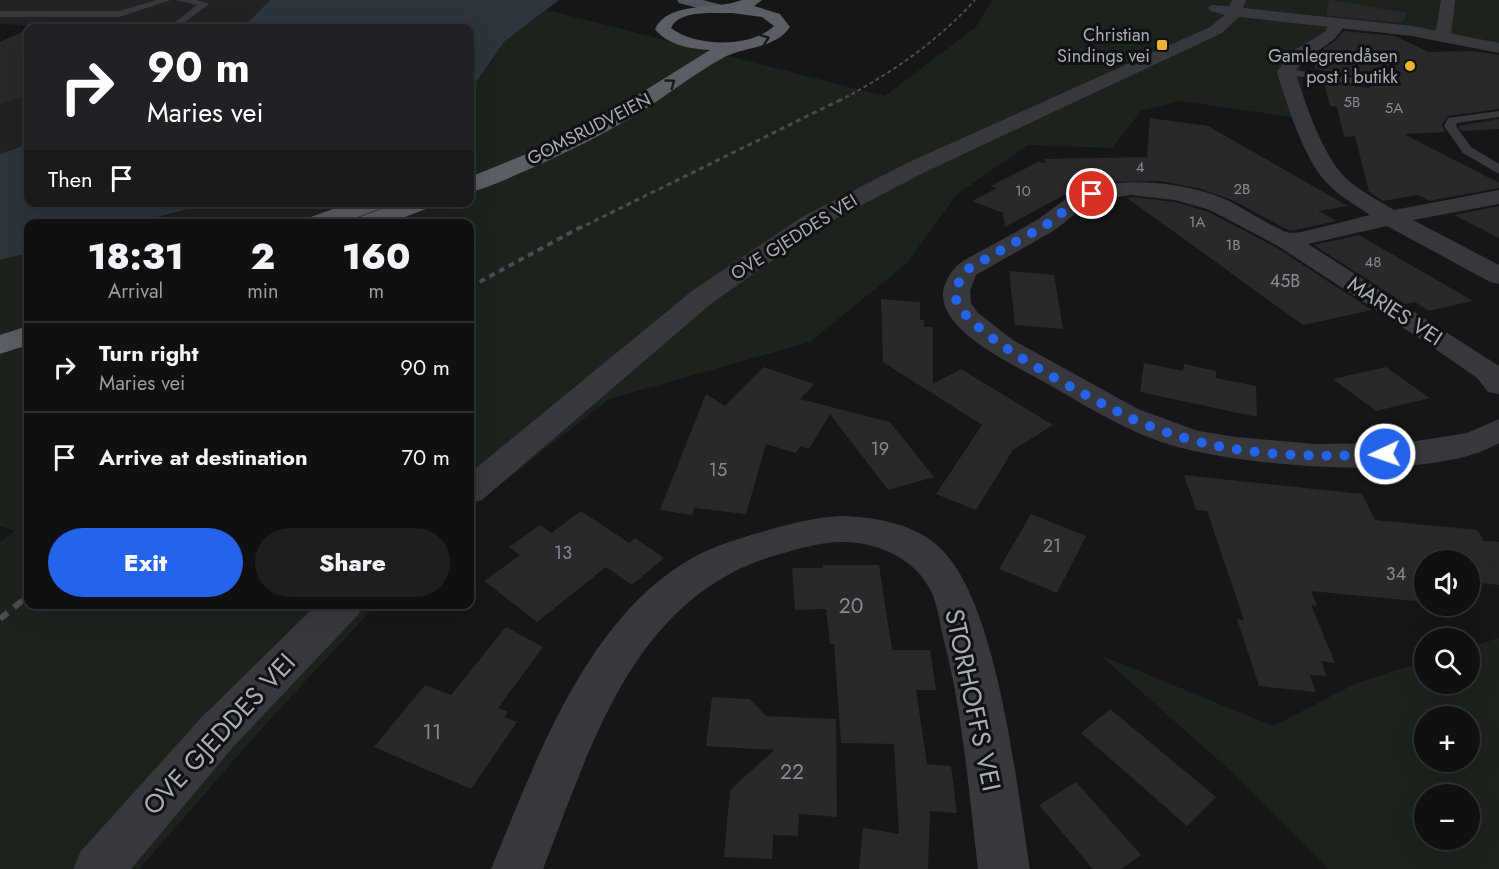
<!DOCTYPE html>
<html lang="en">
<head>
<meta charset="utf-8">
<style>
	:root { --surface:#101012; --page:#1e1e20; --text:#f1f3f6; --muted:#9c9d9f; --line:#303032; --accent:#2563eb }
	body { margin:0; font-family:Jost,sans-serif; background:var(--page); color:var(--text); height:100vh; display:flex; flex-direction:column; font-size:22px; white-space:nowrap }
	* { box-sizing:border-box; margin:0 }
	p { font-size:20px; color:var(--muted) }
	.icon { flex:none; width:33px; height:33px; fill:none; stroke:currentColor; stroke-width:2; stroke-linecap:round; stroke-linejoin:round }
	.map { position:relative; flex:1; overflow:hidden }
	.sheet { position:absolute; left:24px; top:219px; width:450px; height:390px; display:flex; flex-direction:column; background:var(--surface); border-radius:12px; box-shadow:0 6px 24px #0002,0 0 0 2px var(--line) }
	.sheet>* { flex:none }
	.guide { position:absolute; left:24px; top:24px; width:450px; height:183px; border-radius:12px; box-shadow:0 6px 24px #0002,0 0 0 2px var(--line); background:#202124; color:#fff; overflow:hidden }
	.controls { position:absolute; left:1414px; top:550px; display:grid; gap:12px }
	.controls a { display:grid; place-items:center; width:66px; height:66px; border-radius:50%; background:var(--surface); box-shadow:0 6px 24px #0002,0 0 0 2px var(--line); font-size:30px }
	.pin { position:absolute; display:grid; place-items:center; width:51px; height:51px; color:#fff; margin:-26px; border:3px solid #fff; border-radius:50%; box-shadow:0 2px 6px #0007 }
	.me { position:absolute; width:66px; margin:-33px; rotate:267deg; stroke-linejoin:round; filter:drop-shadow(0 0 4px #0008) }
	.turn { display:flex; align-items:center; gap:21px; height:126px; padding:0 24px; font-size:27px }
	.turn .icon { width:78px; height:78px; stroke-width:2.5 }
	.turn b { display:block; font-size:42px; line-height:51px }
	.then { display:flex; align-items:center; height:57px; padding:0 24px; background:#0003; gap:12px; font-size:22px }
	.eta { display:flex; justify-content:space-evenly; align-items:center; height:102px; text-align:center }
	.eta b { font-size:36px; font-weight:800; line-height:42px }
	.primary-button { display:flex; gap:12px; margin-top:auto; padding:12px 24px }
	.primary-button a { flex:1; height:69px; border-radius:36px; background:var(--accent); color:#fff; font-size:24px; font-weight:800; line-height:69px; text-align:center }
	.primary-button a+a { background:var(--page); color:var(--text) }
	ul { padding:0; list-style:none }
	li { display:flex; align-items:center; gap:18px; height:90px; padding:0 24px; border-top:2px solid var(--line) }
	li div { flex:1 }
	li b { display:block; font-size:22px }
	li em { font-style:normal }
	.map>svg:first-child { display:block }
</style>
</head>
<body>
<div class="map">
<svg width="1499" height="869" viewBox="0 0 1499 869">
	<rect width="100%" height="100%" fill="#161618"/>
	<g fill="#222225">
		<polygon points="0,0 270,0 242,28 34,28 39,26 0,24"/>
		<polygon points="28,31 28,144 0,154 0,42"/>
	</g>
	<g fill="#1c231d" fill-rule="evenodd">
		<polygon points="992,0 1499,0 1499,52 1434,36 1338,24 1336,37 1301,63 1305,119 1180,101 1141,111 1112,148 1028,145 956,195 907,263 810,342 609,399 470,508 470,224 135,224 211,203 470,202 470,91 504,42 547,10 885,96 976,27"/>
		<polygon points="28,253 28,604 376,605 263,727 139,869 0,869 0,542 15,531 0,526 0,260"/>
		<path d="M1499 638V869H1329L1233 773 1100 655 1273 726 1357 683 1425 661V684H1470V647ZM1425 717H1470V762H1425ZM1425 795H1470V840H1425Z"/>
	</g>
	<g fill="#2c353c">
		<polygon points="270,0 559,0 504,42 470,91 470,28 242,28"/>
		<polygon points="28,144 28,202 211,203 135,223 28,224 28,253 0,260 0,154"/>
	</g>
	<g fill="#29292c">
		<polygon points="1329,0 1331,0 1407,13 1402,23 1326,15"/>
		<polygon points="28,29 28,94 0,104 0,42"/>
		<polygon points="1344,31 1395,36 1428,52 1474,51 1499,55 1499,109 1448,116 1442,125 1445,132 1404,134 1499,183 1499,188 1429,201 1418,195 1383,201 1369,192 1355,136 1344,137 1337,107 1330,106 1324,82 1369,88 1376,82 1369,78 1314,69 1318,53 1336,40"/>
		<polygon points="1150,118 1208,126 1348,206 1319,211 1337,221 1290,231 1232,200 1198,188 1159,181 1105,182 1097,177 1005,227 1003,213 972,201 997,188 991,186 1038,162 1046,163 1045,159 1147,157"/>
		<polygon points="1499,119 1499,129 1462,131 1458,126"/>
		<polygon points="1131,197 1175,202 1209,212 1277,248 1372,310 1303,325 1127,198"/>
		<polygon points="1499,206 1499,238 1454,215"/>
		<polygon points="1359,235 1473,301 1429,311 1415,302 1405,304 1314,245"/>
		<polygon points="1009,271 1054,275 1063,329 1015,325"/>
		<polygon points="881,299 920,302 920,320 924,320 924,327 933,327 933,384 961,369 1053,425 1013,450 976,510 936,494 982,425 883,362"/>
		<polygon points="1144,363 1183,371 1184,364 1216,371 1216,378 1256,386 1257,417 1140,392"/>
		<polygon points="764,367 814,384 800,399 890,422 934,477 888,490 830,414 809,449 800,446 796,453 766,444 746,514 694,508 692,515 660,510 706,394 725,406"/>
		<polygon points="1386,367 1393,372 1430,398 1376,411 1333,379"/>
		<polygon points="1184,475 1362,494 1375,520 1477,530 1484,541 1499,542 1499,585 1470,582 1470,561 1425,561 1425,602 1311,591 1317,606 1311,605 1335,663 1321,661 1327,676 1310,675 1316,692 1259,686 1237,619 1244,620 1207,511 1196,510"/>
		<polygon points="581,511 629,543 635,538 664,558 632,585 606,567 537,622 484,581 520,555 509,547 540,525 551,533"/>
		<polygon points="1031,514 1086,536 1057,593 999,569"/>
		<polygon points="822,565 879,565 892,650 930,650 936,690 916,690 927,764 951,766 957,813 930,811 928,869 859,869 863,828 899,834 894,744 841,743 834,644 830,644 826,609 795,610 792,568 823,568"/>
		<polygon points="506,627 543,647 498,708 508,712 504,717 517,722 471,789 374,747 425,685 451,695"/>
		<polygon points="712,697 750,699 766,716 836,719 837,817 799,814 798,836 773,835 772,859 724,857 730,790 774,750 706,746"/>
		<polygon points="1110,709 1216,797 1187,826 1081,733"/>
		<polygon points="1076,782 1141,855 1121,869 1093,869 1039,805"/>
	</g>
	<g fill="none" stroke-linecap="round" stroke-linejoin="round">
		<g fill="#37383d" fill-rule="evenodd">
			<polygon points="157,0 171,0 119,17 0,17 0,11 119,11"/>
			<polygon points="175,0 196,0 209,4 177,28 168,28 197,5"/>
			<polygon points="1286,69 1369,80 1374,83 1369,86 1282,74 1281,72"/>
			<polygon points="1499,111 1499,117 1457,123 1456,126 1471,147 1499,164 1499,174 1463,153 1444,126 1448,118"/>
		</g>
		<g fill="#37383d" fill-rule="evenodd">
			<polygon points="1441,0 1455,0 1451,35 1443,40 1435,35"/>
			<path d="M1337 18 1345 23C1335 49 1309 48 1295 72 1306 104 1319 146 1341 173 1355 189 1377 199 1394 210L1499 190V204L1413 220 1499 265V284L1490 282 1387 226 1308 244 1499 366V394L1488 392 1477 378 1431 346 1278 246 1210 210 1175 200 1131 195 1098 200 1085 206 1055 230 976 275 970 291 971 303 978 313 1013 340 1138 409 1198 431 1236 437 1314 444 1404 443 1467 433 1499 419V443C1432 483 1248 467 1174 446 1127 432 1088 407 1046 383 1017 366 925 326 946 282 951 271 957 264 968 258 990 246 1013 234 1035 221 1052 211 1066 195 1086 189 1127 176 1192 183 1231 202 1244 209 1277 230 1290 233 1299 234 1357 218 1370 215 1355 205 1339 196 1326 182 1304 159 1286 102 1277 72L1289 53 1325 32 1331 20Z"/>
			<path d="M842 516C875 517 916 524 940 548 998 602 1017 789 1030 869H978C969 793 963 715 944 641 940 625 938 607 932 593 916 559 881 544 847 542 824 541 801 548 780 554 634 594 592 744 543 869H491C536 761 586 617 694 557 715 546 739 538 762 532 788 524 815 517 842 516Z"/>
		</g>
		<g fill="#37383d" fill-rule="evenodd">
			<polygon points="1232,0 1246,0 1243,8 1412,26 1499,43 1499,53 1412,36 1239,17 1222,33 923,173 820,227 712,303 482,500 470,503 470,473 692,291 802,217 907,163 1210,27 1225,15 1211,11 1208,8 1211,5 1229,6"/>
			<polygon points="317,604 364,604 358,615 233,747 131,869 73,869 81,851 201,718"/>
		</g>
		<polygon fill="#53555c" fill-rule="evenodd" points="677,0 703,0 722,5 725,8 717,13 679,3"/>
		<g fill="#5b5e65" fill-rule="evenodd">
			<path d="M742 0H762L754 6 780 14 790 27C774 50 743 46 721 59 694 74 670 93 644 110 606 133 566 153 525 171 508 178 489 188 470 192V177L541 148 599 119 710 50C691 49 667 45 655 29 669 0 715 11 742 0ZM732 13 762 17 774 26C751 48 695 47 671 28 680 9 715 14 732 13Z"/>
			<polygon points="353,202 388,202 385,207 339,224 302,224 305,219"/>
			<polygon points="400,202 434,202 431,207 387,224 351,224 354,219"/>
			<polygon points="28,326 28,345 0,354 0,335"/>
		</g>
		<path stroke="#4a4c52" stroke-width="2" stroke-dasharray="4 3" stroke-linecap="butt" d="M839 101C890 74 936 43 975 0"/>
		<polyline stroke="#4a4c52" stroke-width="3" stroke-dasharray="5 4" stroke-linecap="butt" points="578,229 842,99"/>
		<polyline stroke="#4a4c52" stroke-width="4" stroke-dasharray="6 5" stroke-linecap="butt" points="470,287 581,227"/>
		<polyline stroke="#4a4c52" stroke-width="4.5" stroke-dasharray="8 7" stroke-linecap="butt" points="21,602 28,596"/>
		<polyline stroke="#4a4c52" stroke-width="6" stroke-dasharray="10 8" stroke-linecap="butt" points="0,619 23,600"/>
	</g>
	<defs><path id="oneway-chevron" d="M-2-3.5L2.5 0L-2 3.5" fill="none" stroke-width="1.6" stroke-linecap="round" stroke-linejoin="round" transform="scale(1.5)"/></defs>
	<g stroke="#18191b">
		<use href="#oneway-chevron" transform="translate(765 39) rotate(-20)"/>
		<use href="#oneway-chevron" transform="translate(671 83) rotate(-36)"/>
	</g>
	<g fill="none" stroke-linecap="round" stroke-linejoin="round">
		<path stroke="#2563eb" stroke-width="10" stroke-dasharray="0 18" d="M1092 194 1077 201 1046 225 966 270C961 278 954 289 956 299 966 335 1091 398 1126 416 1151 428 1181 438 1208 444 1265 457 1327 457 1385 454"/>
	</g>
	<g fill="#f2b134" stroke="#111113" stroke-width="2">
		<rect x="1156" y="39" width="12" height="12" rx="3"/>
		<circle cx="1410" cy="66" r="6"/>
	</g>
	<g text-anchor="middle" stroke-width="6" stroke-linejoin="round" paint-order="stroke">
		<g font-size="15" fill="#888b94">
			<text x="1352" y="107">5B</text>
			<text x="1394" y="113">5A</text>
			<text x="1140" y="172">4</text>
			<text x="1242" y="194">2B</text>
			<text x="1023" y="196">10</text>
			<text x="1197" y="227">1A</text>
			<text x="1233" y="250">1B</text>
			<text x="1373" y="267">48</text>
		</g>
		<g font-size="18" fill="#a8adb8" stroke="#111113" text-anchor="end">
			<text x="1150" y="41">Christian<tspan x="1150" dy="21">Sindings vei</tspan></text>
			<text x="1398" y="62">Gamlegrendåsen<tspan x="1398" dy="21">post i butikk</tspan></text>
		</g>
		<g font-size="18" fill="#a8adb8" stroke="#111113">
			<text transform="translate(589 129) rotate(-27)" y="6">GOMSRUDVEIEN</text>
			<text transform="translate(794 237) rotate(-32)" y="6">OVE GJEDDES VEI</text>
		</g>
		<g font-size="18" fill="#888b94">
			<text x="1285" y="287">45B</text>
			<text x="880" y="455">19</text>
			<text x="718" y="476">15</text>
			<text x="1052" y="552">21</text>
			<text x="563" y="559">13</text>
			<text x="1396" y="580">34</text>
		</g>
		<g font-size="21" fill="#a8adb8" stroke="#111113">
			<text transform="translate(1395 311) rotate(33)" y="7">MARIES VEI</text>
		</g>
		<g font-size="21" fill="#888b94">
			<text x="851" y="613">20</text>
			<text x="432" y="739">11</text>
			<text x="792" y="779">22</text>
		</g>
		<g font-size="26" fill="#a8adb8" stroke="#111113">
			<text transform="translate(973 700) rotate(78)" y="9">STORHOFFS VEI</text>
			<text transform="translate(219 734) rotate(-47)" y="9">OVE GJEDDES VEI</text>
		</g>
	</g>
</svg>
<div class="controls">
<a><svg class="icon" aria-label="sound" viewBox="0 0 24 24"><path d="M4 9h4l5-4v14l-5-4H4zM17 9q2 3 0 6"/></svg></a>
<a><svg class="icon" aria-label="search" viewBox="0 0 24 24"><circle cx="10" cy="10" r="6"/><path d="M15 15l6 6"/></svg></a>
<a>+</a>
<a>−</a>
</div>
<div class="pin" style="left:1092px;top:194px;background:#d93025"><svg class="icon" aria-label="arrive" viewBox="0 0 24 24"><path d="M6 21V4h12l-3 4 3 4H6"/></svg></div>
<svg class="me" style="left:1385px;top:454px" viewBox="-20 -20 40 40"><circle r="17" fill="#2563eb" stroke="#fff" stroke-width="3"/><path d="M0-11L8 9 0 5-8 9z" fill="#fff"/></svg>
<div class="guide">
<div class="turn"><svg class="icon" aria-label="right" viewBox="0 0 24 24"><path d="M7 20v-9h11M14 6l5 5-5 5"/></svg><div><b>90 m</b>Maries vei</div></div>
<div class="then">Then<svg class="icon" aria-label="arrive" viewBox="0 0 24 24"><path d="M6 21V4h12l-3 4 3 4H6"/></svg></div>
</div>
<section class="sheet">
<div class="eta">
<div><b>18:31</b><p>Arrival</p></div>
<div><b>2</b><p>min</p></div>
<div><b>160</b><p>m</p></div>
</div>
<ul>
<li><svg class="icon" aria-label="right" viewBox="0 0 24 24"><path d="M7 20v-9h11M14 6l5 5-5 5"/></svg><div><b>Turn right</b><p>Maries vei</p></div><em>90 m</em></li>
<li><svg class="icon" aria-label="arrive" viewBox="0 0 24 24"><path d="M6 21V4h12l-3 4 3 4H6"/></svg><div><b>Arrive at destination</b></div><em>70 m</em></li>
</ul>
<div class="primary-button"><a>Exit</a><a>Share</a></div>
</section>
</div>
</body>
</html>
